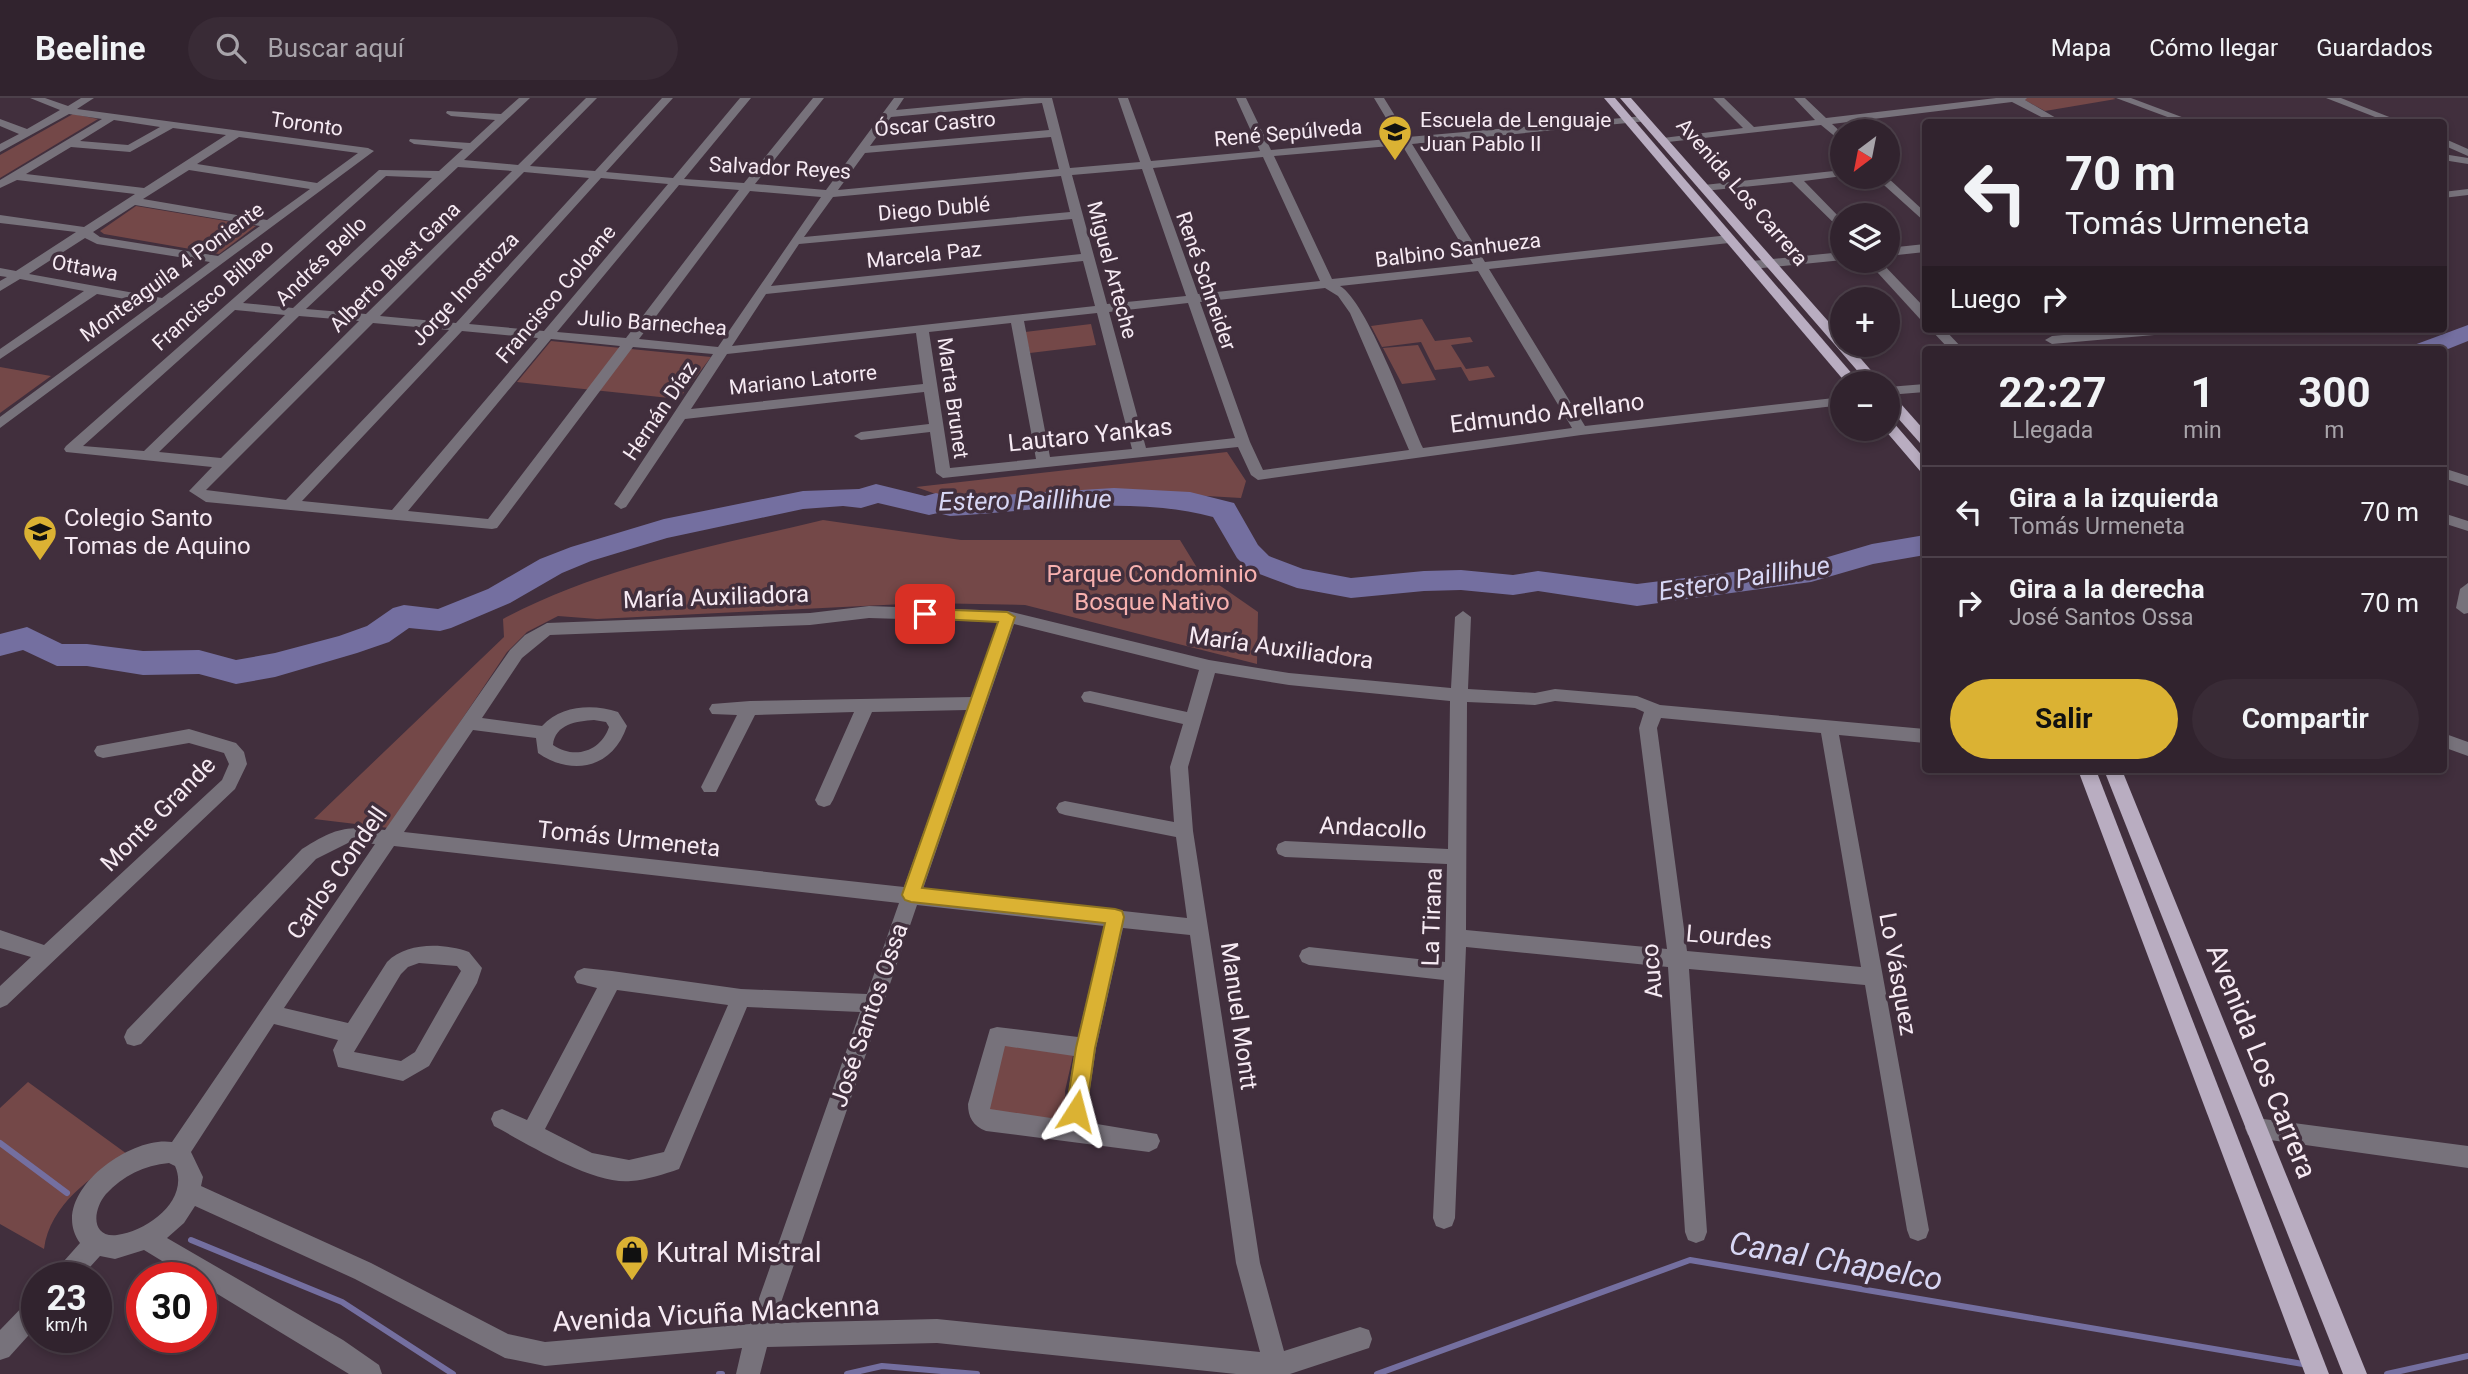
<!DOCTYPE html>
<html lang="es">
<head>
<meta charset="utf-8">
<style>
	:root { --surface:#31232e; --page:#392b36; --text:#f1f3f6; --muted:#a8a4aa; --line:#4c404a; --accent:#dbb233 }
	body { margin:0; font-family:Roboto,sans-serif; background:var(--page); color:var(--text); height:100vh; display:flex; flex-direction:column; font-size:26px; white-space:nowrap }
	* { box-sizing:border-box; margin:0 }
	p { font-size:23px; color:var(--muted) }
	.icon { flex:none; width:38px; height:38px; fill:none; stroke:currentColor; stroke-width:2; stroke-linecap:round; stroke-linejoin:round }
	.map { position:relative; flex:1; overflow:hidden }
	.details { position:absolute; left:1922px; top:248px; width:525px; height:427px; display:flex; flex-direction:column; background:var(--surface); border-radius:7px; box-shadow:0 4px 10px #0003,0 0 0 2px var(--line) }
	.details>* { flex:none }
	.hud { position:absolute; left:1922px; top:21px; width:525px; height:214px; border-radius:7px; box-shadow:0 4px 10px #0003,0 0 0 2px var(--line); background:#31232e; color:var(--text); overflow:hidden }
	.needle { width:46px; rotate:212deg }
	.tools { position:absolute; left:1830px; top:21px; display:grid; gap:14px }
	.tools a { display:grid; place-items:center; width:70px; height:70px; border-radius:50%; background:var(--surface); box-shadow:0 4px 10px #0003,0 0 0 2px var(--line); font-size:35px }
	.speed { position:absolute; left:21px; top:1164px; display:flex; gap:14px; font-size:35px; font-weight:700; text-align:center }
	.speed>* { display:grid; place-content:center; width:91px; height:91px; border-radius:50%; background:var(--surface); box-shadow:0 4px 10px #0003,0 0 0 2px var(--line); line-height:1 }
	.speed small { font-size:18px; font-weight:400 }
	.speed .limit { border:10px solid #d22; background:#fff; color:#111 }
	.pin { position:absolute; display:grid; place-items:center; width:60px; height:60px; color:#fff; margin:-30px; border-radius:14px; box-shadow:0 4px 10px #0006 }
	.me { position:absolute; width:77px; margin:-38px; rotate:9deg; stroke-linejoin:round; filter:drop-shadow(0 0 5px #0008) }
	.turn { display:flex; align-items:center; gap:24px; height:147px; padding:0 28px; font-size:32px }
	.turn .icon { width:91px; height:91px; stroke-width:2.5 }
	.turn b { display:block; font-size:49px; line-height:60px }
	.then { display:flex; align-items:center; height:66px; padding:0 28px; background:#0003; gap:14px; font-size:26px }
	.eta { display:flex; justify-content:space-evenly; align-items:center; height:119px; text-align:center }
	.eta b { font-size:42px; font-weight:700; line-height:49px }
	.primary-button { display:flex; gap:14px; margin-top:auto; padding:14px 28px }
	.primary-button a { flex:1; height:80px; border-radius:42px; background:var(--accent); color:#111; font-size:28px; font-weight:700; line-height:80px; text-align:center }
	.primary-button a+a { background:var(--page); color:var(--text) }
	ul { padding:0; list-style:none }
	li { display:flex; align-items:center; gap:21px; height:91px; padding:0 28px; border-top:2px solid var(--line) }
	li div { flex:1 }
	li b { display:block; font-size:26px }
	li em { font-style:normal }
	header { display:flex; align-items:center; gap:42px; box-sizing:border-box; height:98px; padding:0 35px; background:var(--surface); border-bottom:2px solid var(--line) }
	header strong { font-size:33px }
	nav { display:flex; gap:38px; margin-inline-start:auto; font-size:24px }
	.search { width:490px; height:63px; background:var(--page); display:flex; align-items:center; gap:18px; box-sizing:border-box; padding:0 24px; border-radius:38px; color:var(--muted); font-size:26px }
	.map>svg:first-child { display:block }
</style>
</head>
<body>
<header>
<strong>Beeline</strong>
<div class="search"><svg class="icon" aria-label="search" viewBox="0 0 24 24"><circle cx="10" cy="10" r="6"/><path d="M15 15l6 6"/></svg>Buscar aquí</div>
<nav><a>Mapa</a><a>Cómo llegar</a><a>Guardados</a></nav>
</header>
<div class="map">
<svg width="2468" height="1276" viewBox="0 0 2468 1276">
	<rect width="100%" height="100%" fill="#412f3d"/>
	<g fill="#744848">
		<polygon points="2021,0 2113,0 2116,1 2045,13"/>
		<polygon points="73,16 98,21 0,80 0,57"/>
		<polygon points="136,108 256,128 219,156 104,136 100,133"/>
		<polygon points="1422,221 1435,243 1470,239 1473,244 1451,247 1466,271 1488,268 1495,279 1469,283 1461,269 1435,272 1421,244 1382,249 1371,228"/>
		<polygon points="1091,226 1096,247 1030,255 1025,234"/>
		<polygon points="551,243 711,259 679,301 517,284"/>
		<polygon points="1418,247 1436,282 1402,286 1383,250"/>
		<polygon points="0,269 51,278 0,315"/>
		<polygon points="1227,354 1246,383 1241,400 1121,393 947,400 916,389"/>
		<path d="M823 422 961 442H1180L1199 473 1258 514 1257 566 1025 507 924 505 597 521 558 518 527 534 507 554 389 730 314 721 504 539 503 521C602 468 715 448 823 422Z"/>
		<polygon points="1011,943 1074,953 1065,993 1067,1018 1055,1026 992,1019 983,1009 1000,950"/>
		<path d="M28 984 127 1056C91 1079 50 1106 44 1151L0 1126V1010Z"/>
	</g>
	<g fill="none" stroke-linecap="round" stroke-linejoin="round">
		<g stroke="#746fa0" stroke-width="6">
			<polyline points="0,1045 67,1095"/>
			<polyline points="191,1142 342,1204 453,1276"/>
			<polyline points="719,1276 722,1276"/>
			<polyline points="847,1276 882,1268 977,1276"/>
			<polyline points="1377,1276 1690,1162 2303,1266"/>
			<polyline points="2387,1276 2468,1258"/>
		</g>
		<g fill="#746fa0" fill-rule="evenodd">
			<polygon points="2468,227 2468,243 2443,253 2410,252 2414,247"/>
			<path d="M876 386 925 398 936 395 952 400 1114 390 1190 394 1234 405 1258 447 1269 458 1303 471 1351 480 1424 473 1461 472 1513 477 1538 473 1637 486 1811 464 1872 446 1925 437V457L1873 466 1811 484 1637 508 1538 493 1513 497 1461 492 1424 493 1351 500 1297 490 1249 472 1237 460 1213 419C1132 397 1033 413 950 418L938 415 929 417 878 405 861 410 843 408 803 411 667 440 591 463 562 475 510 505 451 530 440 533 409 530 389 544 357 555 275 579 236 586 199 576 143 577 87 568H57L23 552 0 558V536L27 529 62 546H87L143 553 199 552 236 562 275 555 339 538 367 528 393 510 404 507 438 511 488 491 540 461 571 449 664 421 803 393 859 391Z"/>
		</g>
		<g fill="#77727b" fill-rule="evenodd">
			<path d="M30 0H45L68 8 81 0H94L77 11 368 50 374 53 0 330V319L153 206 97 196 0 261V251L84 193 20 181 0 193V183L7 179 0 178V170L16 173 76 134 0 125V117L84 129 135 96 17 82 0 90V82L102 21 69 16 0 54V46L19 36 0 28V21L27 31 60 12ZM114 22 160 29 128 47 80 43ZM173 30 226 37 144 90 26 76 71 49 130 54ZM239 39 358 55 317 85 197 66ZM189 72 310 91 267 122 143 101ZM135 107 260 128 218 158 100 139 93 134ZM85 140 97 146 210 164 162 200 29 176Z"/>
			<path d="M519 0H530L464 62 518 67 586 0H597L530 68 595 73 662 0H673L606 74 673 80 740 0H751L684 81 744 85 813 0H824L755 86 826 92 894 0H904L896 12 1024 0H1052L1070 70 1140 64 1118 0H1128L1151 63 1260 53 1236 0H1246L1271 52 1398 40 1374 0H1384L1408 39 1644 18 1649 21 1648 23 1412 46 1485 164 1729 137 1735 141 1729 145 1489 171 1585 328 1843 299V307L1581 337 1258 382 1251 377 1238 349 943 380 936 375 930 334 861 342 854 338 861 334 929 326 924 294 685 321 626 409 621 411 614 406 713 256 633 249 497 430 492 431 206 404 189 393 212 369 66 354 64 351 66 348 379 72 439 73 463 51 414 46 409 43 410 41 470 45 495 22 451 18 446 15 447 13 501 16ZM1042 5 1049 32 870 48 891 19ZM1051 39 1059 71 838 92 865 55ZM1402 47 1473 166 1332 181 1274 58ZM1263 59 1320 183 1198 196 1153 70ZM458 69 512 73 366 216 306 211ZM1142 71 1186 198 1107 206 1072 77ZM524 74 589 80 456 225 380 218ZM386 78 432 80 293 210 243 205ZM1061 78 1070 114 804 139 833 99ZM601 80 668 86 544 233 469 226ZM679 87 739 92 626 240 557 234ZM750 93 821 99 718 249 639 241ZM1072 121 1081 156 771 188 799 146ZM1083 163 1095 208 732 248 766 196ZM1478 173 1572 330 1423 350C1408 317 1367 204 1340 188ZM1325 190 1338 198 1350 215 1409 352 1263 372 1250 344 1200 204ZM1188 205 1235 340 1146 350 1109 214ZM235 212 285 217 144 353 83 348ZM1097 215 1132 351 1050 359 1024 223ZM299 218 359 223 221 360 159 354ZM373 225 449 232 286 402 206 392ZM1011 225 1036 361 950 370 929 234ZM462 233 538 240 392 412 302 403ZM916 235 923 286 691 311 727 256ZM551 241 620 248 488 421 408 413Z"/>
			<polygon points="1713,0 1724,0 1754,29 1815,22 1794,0 1805,0 1826,20 1996,0 2027,0 2025,2 2063,24 2051,24 2012,4 1832,26 1843,36 1843,45 1821,27 1659,45 1658,43 1663,40 1743,30"/>
			<polygon points="2116,0 2131,0 2195,24 2181,24"/>
			<polygon points="2326,0 2341,0 2402,24 2388,24"/>
			<polygon points="2443,40 2468,51 2468,58 2443,47"/>
			<polygon points="2443,56 2468,60 2468,66 2443,62"/>
			<polygon points="1843,72 1843,78 1804,83 1843,123 1843,134 1792,84 1704,93 1698,90 1704,87"/>
			<polygon points="1875,79 1887,79 1925,114 1925,124"/>
			<polygon points="2468,91 2468,97 2443,100 2443,94"/>
			<polygon points="1925,146 1925,154 1888,158 1888,150"/>
			<polygon points="1843,154 1843,162 1752,171 1746,167 1752,163"/>
			<polygon points="1867,163 1880,163 1925,210 1925,222 1920,221"/>
			<polygon points="1930,231 1944,231 1964,252 1950,252"/>
			<polygon points="2132,231 2184,231 2177,235 2052,246 2045,242 2052,238"/>
			<polygon points="1925,286 1925,294 1888,297 1888,289"/>
			<polygon points="2443,370 2468,378 2468,388 2443,380"/>
			<polygon points="2443,415 2468,423 2468,433 2443,425"/>
			<polygon points="2468,485 2468,515 2464,516 2456,510 2460,491"/>
			<path d="M869 508 1008 513 1209 562 1289 575 1451 590 1455 519 1463 513 1471 519 1468 591 1535 595 1555 591 1637 598 1660 607 1925 631V645L1839 637 1929 1132 1926 1140 1918 1143 1910 1140 1907 1132 1865 887 1689 871 1707 1134 1704 1142 1696 1145 1688 1142 1685 1134 1668 869 1466 849 1455 1120 1452 1128 1444 1131 1436 1128 1433 1120 1444 882 1309 867 1302 864 1299 858 1302 852 1309 849 1445 864 1447 766 1285 759 1278 756 1276 751 1278 746 1285 743 1448 751 1450 603 1289 587 1215 575 1188 669 1193 733 1260 1165 1284 1253 1360 1229 1369 1232 1372 1241 1369 1250 1290 1276H1236L937 1245 767 1249 760 1276H736L742 1250 545 1268 505 1260 355 1181 195 1108 184 1125 167 1140 343 1242 379 1267 382 1276H349L201 1186V1180H190L144 1152 115 1161 100 1158 80 1180H52L56 1172 80 1145C46 1098 129 1037 172 1044L375 746 350 744 316 761 141 946 134 948 127 946 124 939 127 932 302 751C337 729 345 728 385 732L510 552 525 537 547 525 810 515ZM869 520 998 524 972 599 750 603 712 606 709 611 712 616 737 617 701 689 704 694H716L755 617 854 614 815 702 818 707 824 709 830 707 833 702 872 614 967 612 904 789 404 734 473 632 536 640 538 655C573 679 613 670 627 628L618 614C593 606 562 607 542 628L482 620 522 560 550 537 810 527ZM1014 526 1199 572 1187 614 1090 593 1084 594 1081 599 1084 604 1090 605 1183 626 1170 669 1174 724 1065 703 1059 705 1056 710 1059 715 1065 717 1176 739 1187 820 923 791ZM1555 603 1635 610 1644 614 1639 630 1667 851 1466 832 1467 604 1535 607ZM1661 620 1821 635 1861 869 1687 853 1657 630ZM594 622 606 624 609 629C601 653 575 662 553 647 555 626 577 623 594 622ZM394 748 899 805 867 896 741 891 612 873 584 870 577 873 574 879 577 885 597 890 527 1022 502 1011 494 1014 491 1021 494 1028C528 1046 593 1087 631 1083 646 1082 665 1076 679 1071L747 909 860 914 750 1226 545 1244 508 1236 371 1165 201 1088 203 1079 191 1054 274 926 338 942 333 952 338 969 403 983 429 968 477 885 482 870 469 854C443 845 407 844 387 864L348 925 284 910ZM917 807 1104 828 1078 939 997 929 990 931 968 1006C968 1019 973 1028 986 1033L1149 1054 1157 1050 1160 1043 1157 1036 1085 1024 1096 950 1123 830 1190 837 1236 1165 1260 1254 937 1221 774 1225ZM419 865 457 868 461 873 415 954 401 963 354 954 401 876 408 869ZM617 892 728 907 664 1054 629 1062 592 1055 545 1031ZM1005 948 1074 958 1064 1022 990 1011ZM169 1065 175 1068C190 1101 149 1133 117 1137 90 1140 93 1111 106 1096 123 1078 144 1067 169 1065Z"/>
			<polygon points="189,631 236,645 244,654 247,666 235,691 7,907 0,910 0,888 31,859 0,850 0,832 44,847 222,682 229,666 224,655 189,645 103,660 97,658 94,653 97,648"/>
			<polygon points="2443,635 2468,644 2468,658 2443,649"/>
			<polygon points="2256,1020 2468,1048 2468,1070 2256,1040 2248,1037 2245,1030 2248,1023"/>
			<polygon points="37,1198 37,1228 9,1259 0,1262 0,1232 29,1202"/>
		</g>
		<g fill="#b9adc1" fill-rule="evenodd">
			<polygon points="1604,0 1615,0 1860,285 1846,285"/>
			<polygon points="1620,0 1631,0 1843,240 1843,247 1849,247 1882,285 1868,285"/>
			<polygon points="1888,296 1893,297 1925,333 1925,346 1920,345 1888,309"/>
			<polygon points="1888,323 1893,324 1925,361 1925,375 1920,373 1884,331 1888,331"/>
			<polygon points="2078,672 2096,672 2329,1276 2305,1276"/>
			<polygon points="2104,672 2122,672 2367,1276 2343,1276"/>
		</g>
	</g>
	<polygon fill="#dbb233" stroke="#8e7421" stroke-width="2" points="925,511 1007,514 1015,519 922,790 1115,811 1122,813 1124,819 1095,950 1086,1013 1083,1019 1076,1022 1069,1019 1066,1013 1076,950 1105,825 911,804 905,802 902,797 998,524 919,520 917,516 919,513"/>
	<defs>
		<g id="school-pin" transform="scale(1.75)"><path d="M0 17L-7.5 6A9.5 9.5 0 1 1 7.5 6Z" fill="#dbb233" stroke="#412f3d"/><path d="M0-5L7-2L0 1L-7-2ZM-4 1L0 2.5L4 1V4Q0 6-4 4Z" fill="#111"/></g>
		<g id="shop-pin" transform="scale(1.75)"><path d="M0 17L-7.5 6A9.5 9.5 0 1 1 7.5 6Z" fill="#dbb233" stroke="#412f3d"/><path d="M-5-2.5h2.3a2.7 3.5 0 0 1 5.4 0H5L5.5 6h-11ZM-1.5-2.5h3a1.5 2.3 0 0 0-3 0Z" fill="#111"/></g>
	</defs>
	<g fill-rule="evenodd">
		<use href="#school-pin" x="1395" y="34"/>
		<use href="#school-pin" x="40" y="434"/>
		<use href="#shop-pin" x="632" y="1154"/>
	</g>
	<g text-anchor="middle" stroke-width="7" stroke-linejoin="round" paint-order="stroke">
		<g font-size="21" fill="#f6eaf3" stroke="#412f3d" text-anchor="start">
			<text x="1420" y="29">Escuela de Lenguaje<tspan x="1420" dy="24">Juan Pablo II</tspan></text>
		</g>
		<g font-size="21" fill="#f6eaf3" stroke="#412f3d">
			<text transform="translate(307 26) rotate(8)" y="7">Toronto</text>
			<text transform="translate(935 26) rotate(-5)" y="7">Óscar Castro</text>
			<text transform="translate(1288 35) rotate(-5)" y="7">René Sepúlveda</text>
			<text transform="translate(780 70) rotate(3)" y="7">Salvador Reyes</text>
			<text transform="translate(1742 94) rotate(49)" y="7">Avenida Los Carrera</text>
			<text transform="translate(934 111) rotate(-5)" y="7">Diego Dublé</text>
			<text transform="translate(1458 152) rotate(-7)" y="7">Balbino Sanhueza</text>
			<text transform="translate(924 157) rotate(-6)" y="7">Marcela Paz</text>
			<text transform="translate(321 163) rotate(-44)" y="7">Andrés Bello</text>
			<text transform="translate(395 169) rotate(-45)" y="7">Alberto Blest Gana</text>
			<text transform="translate(85 170) rotate(11)" y="7">Ottawa</text>
			<text transform="translate(1112 172) rotate(75)" y="7">Miguel Arteche</text>
			<text transform="translate(172 174) rotate(-36)" y="7">Monteaguila 4 Poniente</text>
			<text transform="translate(1206 183) rotate(71)" y="7">René Schneider</text>
			<text transform="translate(465 191) rotate(-47)" y="7">Jorge Inostroza</text>
			<text transform="translate(556 196) rotate(-50)" y="7">Francisco Coloane</text>
			<text transform="translate(213 197) rotate(-42)" y="7">Francisco Bilbao</text>
			<text transform="translate(652 225) rotate(4)" y="7">Julio Barnechea</text>
			<text transform="translate(803 282) rotate(-6)" y="7">Mariano Latorre</text>
			<text transform="translate(953 300) rotate(82)" y="7">Marta Brunet</text>
			<text transform="translate(660 313) rotate(-56)" y="7">Hernán Díaz</text>
		</g>
		<g font-size="24" fill="#f6eaf3" stroke="#412f3d">
			<text transform="translate(1547 315) rotate(-7)" y="8">Edmundo Arellano</text>
			<text transform="translate(1090 337) rotate(-6)" y="8">Lautaro Yankas</text>
			<text transform="translate(716 499) rotate(-2)" y="8">María Auxiliadora</text>
			<text transform="translate(1281 550) rotate(8)" y="8">María Auxiliadora</text>
			<text transform="translate(158 716) rotate(-45)" y="8">Monte Grande</text>
			<text transform="translate(1373 730) rotate(3)" y="8">Andacollo</text>
			<text transform="translate(629 741) rotate(6)" y="8">Tomás Urmeneta</text>
			<text transform="translate(337 775) rotate(-55)" y="8">Carlos Condell</text>
			<text transform="translate(1432 819) rotate(-88)" y="8">La Tirana</text>
			<text transform="translate(1729 839) rotate(5)" y="8">Lourdes</text>
			<text transform="translate(1652 873) rotate(-95)" y="8">Auco</text>
			<text transform="translate(1898 876) rotate(80)" y="8">Lo Vásquez</text>
			<text transform="translate(869 917) rotate(-71)" y="8">José Santos Ossa</text>
			<text transform="translate(1239 918) rotate(82)" y="8">Manuel Montt</text>
		</g>
		<g font-size="24" fill="#f6eaf3" stroke="#412f3d" text-anchor="start">
			<text x="64" y="428">Colegio Santo<tspan x="64" dy="28">Tomas de Aquino</tspan></text>
		</g>
		<g font-size="24" fill="#f8b1af" stroke="#412f3d">
			<text x="1152" y="484">Parque Condominio<tspan x="1152" dy="28">Bosque Nativo</tspan></text>
		</g>
		<g font-size="26" font-style="italic" fill="#d7d6f4" stroke="#412f3d">
			<text transform="translate(1025 402) rotate(-1)" y="9">Estero Paillihue</text>
			<text transform="translate(1744 480) rotate(-9)" y="9">Estero Paillihue</text>
		</g>
		<g font-size="28" fill="#f6eaf3" stroke="#412f3d">
			<text transform="translate(2262 963) rotate(68)" y="10">Avenida Los Carrera</text>
			<text transform="translate(716 1215) rotate(-3)" y="10">Avenida Vicuña Mackenna</text>
		</g>
		<g font-size="28" fill="#f6eaf3" stroke="#412f3d" text-anchor="start">
			<text x="656" y="1164">Kutral Mistral</text>
		</g>
		<g font-size="32" font-style="italic" fill="#d7d6f4" stroke="#412f3d">
			<text transform="translate(1836 1163) rotate(10)" y="11">Canal Chapelco</text>
		</g>
	</g>
</svg>
<div class="tools">
<a><svg class="needle" viewBox="-14 -14 28 28"><path d="M0-13l5 13h-10z" fill="#e53935"/><path d="M0 13l5-13h-10z" fill="#a8a4aa"/></svg></a>
<a><svg class="icon" aria-label="layers" viewBox="0 0 24 24"><path d="M12 4l9 5-9 5-9-5zM3 14l9 5 9-5"/></svg></a>
<a>+</a>
<a>−</a>
</div>
<div class="speed"><div>23<small>km/h</small></div><div class="limit">30</div></div>
<div class="pin" style="left:925px;top:516px;background:#d93025"><svg class="icon" aria-label="arrive" viewBox="0 0 24 24"><path d="M6 21V4h12l-3 4 3 4H6"/></svg></div>
<svg class="me" style="left:1076px;top:1013px" viewBox="-20 -20 40 40"><path d="M0-17L14 15 0 8-14 15z" fill="#dbb233" stroke="#fff" stroke-width="4"/></svg>
<div class="hud">
<div class="turn"><svg class="icon" aria-label="left" viewBox="0 0 24 24"><path d="M17 20v-9H6M10 6l-5 5 5 5"/></svg><div><b>70 m</b>Tomás Urmeneta</div></div>
<div class="then">Luego<svg class="icon" aria-label="right" viewBox="0 0 24 24"><path d="M7 20v-9h11M14 6l5 5-5 5"/></svg></div>
</div>
<section class="details">
<div class="eta">
<div><b>22:27</b><p>Llegada</p></div>
<div><b>1</b><p>min</p></div>
<div><b>300</b><p>m</p></div>
</div>
<ul>
<li><svg class="icon" aria-label="left" viewBox="0 0 24 24"><path d="M17 20v-9H6M10 6l-5 5 5 5"/></svg><div><b>Gira a la izquierda</b><p>Tomás Urmeneta</p></div><em>70 m</em></li>
<li><svg class="icon" aria-label="right" viewBox="0 0 24 24"><path d="M7 20v-9h11M14 6l5 5-5 5"/></svg><div><b>Gira a la derecha</b><p>José Santos Ossa</p></div><em>70 m</em></li>
</ul>
<div class="primary-button"><a>Salir</a><a>Compartir</a></div>
</section>
</div>
</body>
</html>
